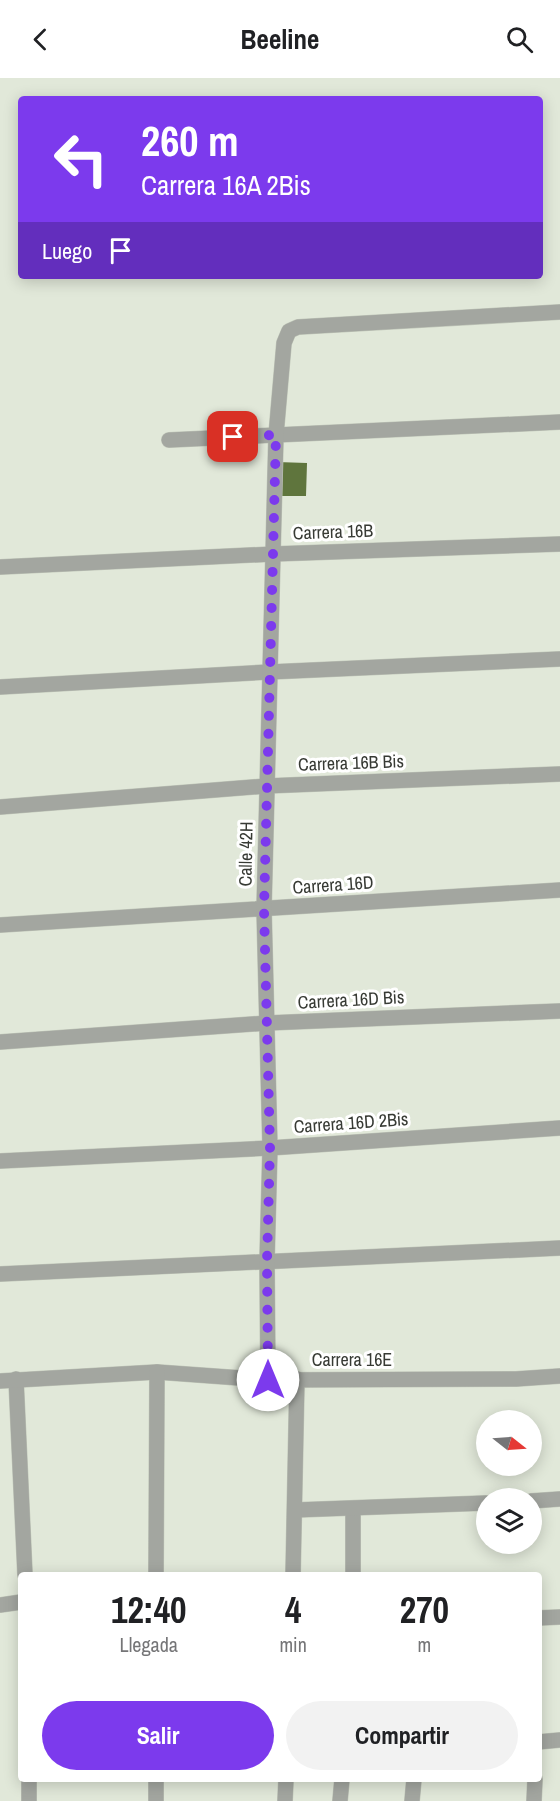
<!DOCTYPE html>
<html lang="es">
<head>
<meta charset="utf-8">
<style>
	:root { --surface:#fff; --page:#f2f2f2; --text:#202124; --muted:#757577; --accent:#7c3aed }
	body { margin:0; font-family:"Archivo Narrow",sans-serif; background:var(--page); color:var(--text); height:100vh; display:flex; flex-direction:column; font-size:22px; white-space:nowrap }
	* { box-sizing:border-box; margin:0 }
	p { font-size:20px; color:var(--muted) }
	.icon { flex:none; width:33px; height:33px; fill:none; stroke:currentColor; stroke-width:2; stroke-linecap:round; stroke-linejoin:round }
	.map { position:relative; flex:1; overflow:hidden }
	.details { position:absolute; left:18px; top:1494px; width:524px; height:210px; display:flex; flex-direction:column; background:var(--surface); border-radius:6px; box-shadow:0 3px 15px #0003 }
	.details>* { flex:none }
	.guide { position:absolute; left:18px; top:18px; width:525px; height:183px; border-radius:6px; box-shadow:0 3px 15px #0003; background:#7c3aed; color:#fff; overflow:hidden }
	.needle { width:39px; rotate:107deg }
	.tools { position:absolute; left:476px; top:1332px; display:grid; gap:12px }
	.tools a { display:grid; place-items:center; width:66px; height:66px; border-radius:50%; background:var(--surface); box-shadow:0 3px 15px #0003; font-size:30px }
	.pin { position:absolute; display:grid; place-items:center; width:51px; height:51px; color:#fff; margin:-26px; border-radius:12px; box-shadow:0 3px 9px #0006 }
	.me { position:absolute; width:66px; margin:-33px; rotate:0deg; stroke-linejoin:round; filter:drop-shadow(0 0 4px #0008) }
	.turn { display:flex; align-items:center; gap:21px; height:126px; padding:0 24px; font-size:27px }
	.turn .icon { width:78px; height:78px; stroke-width:2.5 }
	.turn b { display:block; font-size:42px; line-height:51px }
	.then { display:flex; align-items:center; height:57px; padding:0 24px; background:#0003; gap:12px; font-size:22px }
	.eta { display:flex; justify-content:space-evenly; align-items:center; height:102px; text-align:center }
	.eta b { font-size:36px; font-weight:700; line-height:42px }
	.action { display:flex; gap:12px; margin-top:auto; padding:12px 24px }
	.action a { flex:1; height:69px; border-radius:36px; background:var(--accent); color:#fff; font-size:24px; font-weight:700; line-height:69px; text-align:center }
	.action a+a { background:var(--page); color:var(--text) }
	header { display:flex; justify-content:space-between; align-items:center; height:78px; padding:0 24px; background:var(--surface); font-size:27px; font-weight:700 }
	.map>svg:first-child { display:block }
</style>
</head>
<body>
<header><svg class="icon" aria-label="back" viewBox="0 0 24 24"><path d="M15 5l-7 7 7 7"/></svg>Beeline<svg class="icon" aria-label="search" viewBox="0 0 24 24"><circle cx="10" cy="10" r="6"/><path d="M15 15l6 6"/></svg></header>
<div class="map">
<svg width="560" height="1723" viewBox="0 0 560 1723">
	<rect width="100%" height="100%" fill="#e1e8d9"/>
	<polygon fill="#5f753d" points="277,384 307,385 306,418 276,418"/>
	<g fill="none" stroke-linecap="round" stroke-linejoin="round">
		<g stroke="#bfc5b8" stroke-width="16">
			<g id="street">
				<polyline points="169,362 560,344"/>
				<polyline points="0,489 273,476 560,466"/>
				<polyline points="0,609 269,594 560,581"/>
				<polyline points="0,729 266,708 560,696"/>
				<polyline points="0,847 560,812"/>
				<polyline points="0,964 267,945 560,933"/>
				<polyline points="0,1083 270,1070 560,1050"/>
				<polyline points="0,1196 560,1170"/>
				<polyline points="16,1301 25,1497"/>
				<polyline points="268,1302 267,1183 270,1070 264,831 276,357 284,265 289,253 298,249 560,234"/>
				<polyline points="0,1303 157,1294 268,1302 516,1301 560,1298"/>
				<polyline points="531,1423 560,1421"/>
				<polyline points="353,1431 353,1497"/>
				<polyline points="295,1432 486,1425"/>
				<polyline points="156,1497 157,1294"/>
				<polyline points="293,1497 297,1301"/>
				<polyline points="0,1527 21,1524"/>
				<polyline points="538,1540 560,1539"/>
				<polyline points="538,1664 560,1662"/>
				<polyline points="29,1701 29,1723"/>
				<polyline points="156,1701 156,1723"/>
				<polyline points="285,1723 286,1701"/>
				<polyline points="340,1723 342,1701"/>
				<polyline points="412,1723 414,1701"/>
				<polyline points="534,1723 535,1701"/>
			</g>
		</g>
		<use href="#street" stroke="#a3a6a0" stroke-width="15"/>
	</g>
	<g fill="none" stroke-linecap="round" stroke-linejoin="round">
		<polyline stroke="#7c3aed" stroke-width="10" stroke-dasharray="0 18" points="233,359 276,357 264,831 270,1070 267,1183 268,1302"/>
	</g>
	<g text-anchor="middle" stroke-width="6" stroke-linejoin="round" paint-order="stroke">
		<g font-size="18" fill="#373a34" stroke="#fff">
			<text transform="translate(333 454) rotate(-2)" y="6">Carrera 16B</text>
			<text transform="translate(351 685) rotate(-2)" y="6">Carrera 16B Bis</text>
			<text transform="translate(246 776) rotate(-89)" y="6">Calle 42H</text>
			<text transform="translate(333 807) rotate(-4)" y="6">Carrera 16D</text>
			<text transform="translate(351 922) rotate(-3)" y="6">Carrera 16D Bis</text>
			<text transform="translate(351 1045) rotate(-4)" y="6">Carrera 16D 2Bis</text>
			<text x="352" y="1288">Carrera 16E</text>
		</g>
	</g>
</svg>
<div class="tools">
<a><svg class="needle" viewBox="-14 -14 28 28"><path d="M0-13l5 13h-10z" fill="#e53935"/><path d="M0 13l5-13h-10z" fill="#757577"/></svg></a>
<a><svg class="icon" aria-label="layers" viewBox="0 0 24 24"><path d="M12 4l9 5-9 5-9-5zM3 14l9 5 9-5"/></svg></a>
</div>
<div class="pin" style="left:233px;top:359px;background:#d93025"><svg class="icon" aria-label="arrive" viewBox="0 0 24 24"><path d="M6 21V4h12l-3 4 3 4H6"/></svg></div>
<svg class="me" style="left:268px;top:1302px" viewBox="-20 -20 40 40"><circle r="19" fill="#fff"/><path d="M0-13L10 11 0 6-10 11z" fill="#7c3aed"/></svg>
<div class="guide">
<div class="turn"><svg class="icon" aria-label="left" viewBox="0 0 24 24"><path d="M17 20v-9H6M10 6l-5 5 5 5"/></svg><div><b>260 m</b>Carrera 16A 2Bis</div></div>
<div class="then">Luego<svg class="icon" aria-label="arrive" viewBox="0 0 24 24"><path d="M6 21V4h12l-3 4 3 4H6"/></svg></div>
</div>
<section class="details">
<div class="eta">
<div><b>12:40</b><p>Llegada</p></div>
<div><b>4</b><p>min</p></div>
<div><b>270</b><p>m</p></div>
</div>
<div class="action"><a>Salir</a><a>Compartir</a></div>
</section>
</div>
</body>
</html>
